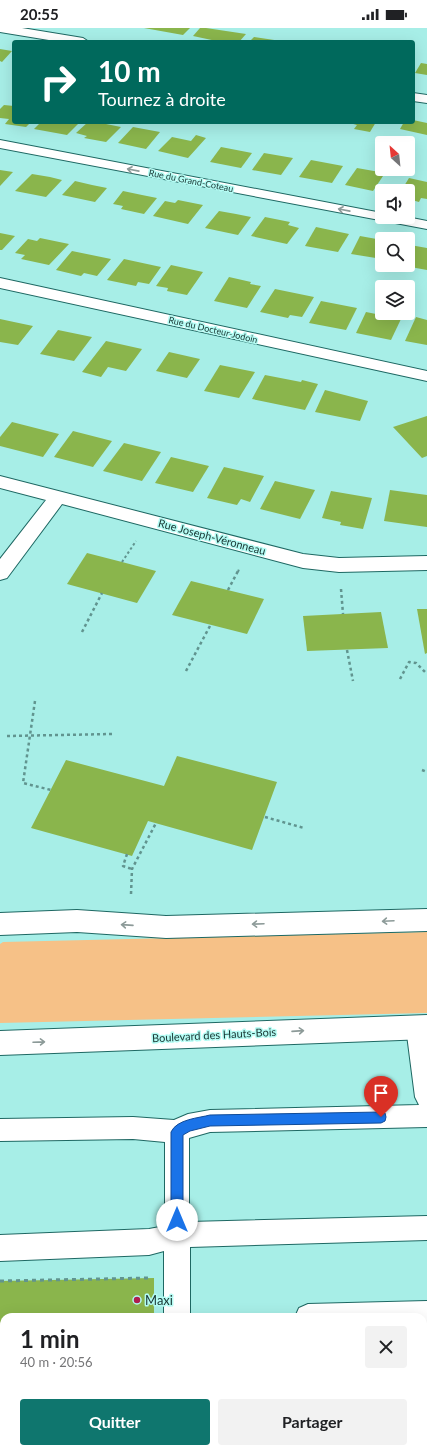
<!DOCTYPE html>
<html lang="fr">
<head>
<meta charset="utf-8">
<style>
	:root { --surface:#fff; --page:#f2f2f2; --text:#202124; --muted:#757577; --accent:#0f766e }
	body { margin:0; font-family:Lato,sans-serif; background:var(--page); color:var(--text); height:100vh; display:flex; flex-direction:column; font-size:15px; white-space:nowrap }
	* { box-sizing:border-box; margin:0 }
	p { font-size:13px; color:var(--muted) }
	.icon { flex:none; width:22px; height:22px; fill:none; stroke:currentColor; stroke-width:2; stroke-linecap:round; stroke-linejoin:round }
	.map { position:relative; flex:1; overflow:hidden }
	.panel { position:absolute; left:0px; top:1285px; width:427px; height:140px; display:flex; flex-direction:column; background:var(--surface); border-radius:12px 12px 0 0; box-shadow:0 4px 16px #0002 }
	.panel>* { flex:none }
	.top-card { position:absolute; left:12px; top:12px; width:403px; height:84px; border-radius:4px; box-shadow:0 4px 16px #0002; background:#00695c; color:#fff; overflow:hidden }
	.needle { width:26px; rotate:333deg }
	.controls { position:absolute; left:375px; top:108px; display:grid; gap:8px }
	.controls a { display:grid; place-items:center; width:40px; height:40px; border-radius:4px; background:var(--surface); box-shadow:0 4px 16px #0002; font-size:20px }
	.pin { position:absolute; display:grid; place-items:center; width:34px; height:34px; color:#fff; margin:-41px -17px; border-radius:50% 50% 50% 0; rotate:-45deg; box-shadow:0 0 4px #0007 }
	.pin .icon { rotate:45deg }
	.me { position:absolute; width:44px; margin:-22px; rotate:0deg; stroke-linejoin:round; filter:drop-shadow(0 0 3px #0008) }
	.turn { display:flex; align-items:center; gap:14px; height:84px; padding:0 20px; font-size:18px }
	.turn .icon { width:52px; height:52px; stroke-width:2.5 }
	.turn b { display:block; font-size:28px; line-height:34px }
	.round { display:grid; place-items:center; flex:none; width:42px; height:42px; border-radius:4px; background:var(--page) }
	.headline { display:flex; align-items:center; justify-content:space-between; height:68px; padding:0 20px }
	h1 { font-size:24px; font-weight:700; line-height:30px }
	.primary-button { display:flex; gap:8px; margin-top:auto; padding:8px 20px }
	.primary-button a { flex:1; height:46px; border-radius:4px; background:var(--accent); color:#fff; font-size:16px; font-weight:700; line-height:46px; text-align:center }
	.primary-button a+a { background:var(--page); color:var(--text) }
	.status { display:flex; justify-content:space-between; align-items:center; height:28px; padding:0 20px; background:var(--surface); direction:ltr }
	.status svg { height:11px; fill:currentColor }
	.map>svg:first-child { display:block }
</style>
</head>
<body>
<div class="status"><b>20:55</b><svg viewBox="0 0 49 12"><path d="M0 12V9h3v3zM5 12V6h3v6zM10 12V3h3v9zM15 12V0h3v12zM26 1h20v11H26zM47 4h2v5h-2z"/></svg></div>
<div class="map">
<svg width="427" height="1425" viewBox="0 0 427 1425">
	<rect width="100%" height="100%" fill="#a7eee7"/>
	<polygon fill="#f6c187" points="427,904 427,985 0,995 0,916 3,914"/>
	<g fill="#8ab54c">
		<polygon points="144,0 190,0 183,7"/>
		<polygon points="200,0 206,0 246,6 239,14 221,14 193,8"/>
		<polygon points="254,9 281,13 281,14 249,14"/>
		<polygon points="0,21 12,23 2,34 0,33"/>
		<polygon points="421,35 427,36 427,47 415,45"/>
		<polygon points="4,77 14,78 14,94 31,94 26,99 5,96 9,91 0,90 0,81"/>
		<polygon points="413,92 427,95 427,107 400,101 404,94 413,94"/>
		<polygon points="41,94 80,94 67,107 34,101"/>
		<polygon points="88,94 96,94 121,99 106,114 84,110 87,108 76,105"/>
		<polygon points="346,94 376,94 370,104 354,101 357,97"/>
		<polygon points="133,99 160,104 146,121 118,115"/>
		<polygon points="196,107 206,110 188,130 158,123 172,109 191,113"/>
		<polygon points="221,119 252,125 241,140 210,134"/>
		<polygon points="264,125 293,130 281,147 252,142"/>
		<polygon points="311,132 343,138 332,155 299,149"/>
		<polygon points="357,140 385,145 373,163 345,157"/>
		<polygon points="0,142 13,144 0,158"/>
		<polygon points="32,146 50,149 62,152 46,169 15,163"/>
		<polygon points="409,150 427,154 427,171 421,170 419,174 408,171 408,163 401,163"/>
		<polygon points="75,153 92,157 107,160 95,174 62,167"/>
		<polygon points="123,163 142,167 157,170 144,186 121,181 123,178 113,176"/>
		<polygon points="178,172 203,177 188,196 153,188 165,173 175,175"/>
		<polygon points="219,183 236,186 251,189 238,207 205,200"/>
		<polygon points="265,189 290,194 288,197 299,200 287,216 251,208"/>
		<polygon points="316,199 349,206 338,224 305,218"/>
		<polygon points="0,205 15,208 2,222 0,222"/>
		<polygon points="360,208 382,212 382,231 351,226"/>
		<polygon points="40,210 69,216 49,237 21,231 25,227 15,225 28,211 37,213"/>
		<polygon points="410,217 427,220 427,242 405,238 408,237 408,222"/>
		<polygon points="72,223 111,231 97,248 84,245 81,248 56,242"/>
		<polygon points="124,231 161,239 149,256 138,254 136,258 107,252"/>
		<polygon points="171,237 203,244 187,267 167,263 168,260 156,258"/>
		<polygon points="229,249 251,254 250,256 261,258 247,280 214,273"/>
		<polygon points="275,261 314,269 302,289 290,287 288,290 260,284"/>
		<polygon points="321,273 357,280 346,302 309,295"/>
		<polygon points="366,284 401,291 391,312 356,305"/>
		<polygon points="416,289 427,292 427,317 405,313"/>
		<polygon points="0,291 14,294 33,298 18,317 0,314"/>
		<polygon points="58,302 92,309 74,333 40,326"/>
		<polygon points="106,313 142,321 126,343 108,339 101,349 82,344"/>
		<polygon points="169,324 200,331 187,350 156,343"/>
		<polygon points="220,337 255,344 239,370 204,363"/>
		<polygon points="265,347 301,354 302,352 318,356 305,382 252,371"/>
		<polygon points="325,362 368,373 360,393 315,384"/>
		<polygon points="427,388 427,428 422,430 393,399"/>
		<polygon points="12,394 59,406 43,429 0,418 0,409"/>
		<polygon points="73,403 112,413 93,439 54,429"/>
		<polygon points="124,415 161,424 142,453 103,443"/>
		<polygon points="171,429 209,438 193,464 155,455"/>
		<polygon points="224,439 264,448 250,474 241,471 237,477 207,470"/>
		<polygon points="275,453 315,462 300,491 260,481"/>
		<polygon points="390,462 427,467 427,499 384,493"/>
		<polygon points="331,463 372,470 363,501 340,497 341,494 322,490"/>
		<polygon points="87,525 122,534 156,543 137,575 67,556"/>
		<polygon points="191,553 264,571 247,606 172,587"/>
		<polygon points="417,581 427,581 427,625 425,626"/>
		<polygon points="381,584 388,620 307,623 303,588"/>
		<polygon points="177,728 277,754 252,822 148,793 132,828 31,800 66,732 164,758"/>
		<polygon points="154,1250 154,1289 4,1289 4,1421 423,1421 423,1355 427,1355 427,1425 0,1425 0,1253"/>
	</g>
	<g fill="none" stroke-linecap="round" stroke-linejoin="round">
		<g stroke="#1e6863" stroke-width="2">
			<g id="service">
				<polygon points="417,989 425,992 427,996 427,1099 210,1104 189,1110 189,1194 427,1188 427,1212 190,1219 190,1289 164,1289 164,1223 149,1227 0,1233 0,1207 149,1201 165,1198 165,1114 133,1111 0,1113 0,1091 133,1089 174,1092 188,1086 210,1082 419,1077 415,1069 406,999 409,992"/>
				<polygon points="427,1273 427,1299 423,1299 423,1289 295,1289 299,1280 308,1276"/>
			</g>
		</g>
		<g stroke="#1e6863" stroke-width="2">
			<g id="minor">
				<polygon points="0,0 22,0 83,10 89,14 61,14 0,4"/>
				<polygon points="413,65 427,67 427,75 413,73"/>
				<polygon points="0,112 382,185 382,189 407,189 427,193 427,201 0,120"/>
				<polygon points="0,250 427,343 427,353 0,260"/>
				<polygon points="0,448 303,526 339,530 427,528 427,542 339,544 303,540 62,476 7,550 0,552 0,531 46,472 0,460"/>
				<polygon points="427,881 427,903 166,910 77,904 0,907 0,885 77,882 166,888"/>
				<polygon points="427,987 427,1011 0,1027 0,1003"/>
			</g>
		</g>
		<g stroke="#61948f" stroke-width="2" stroke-dasharray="2.5 2.5" stroke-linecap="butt">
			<polyline points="122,534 136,513"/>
			<polyline points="238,544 239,541"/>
		</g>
		<g stroke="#61948f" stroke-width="2.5" stroke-dasharray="3 3" stroke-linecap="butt">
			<polyline points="341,561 343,586"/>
			<polyline points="228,562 238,543"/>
			<polyline points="82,604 102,565"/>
			<polyline points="347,622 353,653"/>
			<polyline points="186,643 211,596"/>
			<polyline points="400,651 409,634 416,635 427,646"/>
			<polyline points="35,673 23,755 51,762"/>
			<polyline points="7,708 112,706"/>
			<polyline points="422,742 427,744"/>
			<polyline points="265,789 304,800"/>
			<polyline points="127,826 123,838 132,841"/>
			<polyline points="131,866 132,841 156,795"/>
		</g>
		<g stroke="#61948f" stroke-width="3" stroke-dasharray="4 4" stroke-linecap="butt">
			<polyline points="0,1253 148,1250"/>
			<polyline points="423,1355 427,1355"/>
		</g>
		<use href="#service" fill="#fff" fill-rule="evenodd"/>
		<use href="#minor" fill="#fff" fill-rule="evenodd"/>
	</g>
	<defs><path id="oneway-shaft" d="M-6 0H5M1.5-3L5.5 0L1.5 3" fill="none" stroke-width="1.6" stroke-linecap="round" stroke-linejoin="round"/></defs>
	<g stroke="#8c9a98">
		<use href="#oneway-shaft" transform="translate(133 142) rotate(-169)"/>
		<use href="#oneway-shaft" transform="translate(344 182) rotate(-169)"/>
		<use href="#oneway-shaft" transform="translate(388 893) rotate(177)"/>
		<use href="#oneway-shaft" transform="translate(258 896) rotate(178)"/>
		<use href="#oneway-shaft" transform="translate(127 897) rotate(-176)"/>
		<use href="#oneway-shaft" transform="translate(298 1003) rotate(-4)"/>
		<use href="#oneway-shaft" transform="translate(39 1014) rotate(-2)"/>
	</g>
	<path fill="#1a73e8" stroke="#114b97" d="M381 1084 385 1085 386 1089 385 1093 381 1095 210 1098 190 1103 183 1107V1192L181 1196 177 1198 173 1196 171 1192V1104C177 1091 199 1090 210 1087Z"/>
	<circle fill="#af1d4e" stroke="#b4fcf4" stroke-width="1.5" cx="137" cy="1272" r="4"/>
	<g text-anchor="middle" stroke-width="3" stroke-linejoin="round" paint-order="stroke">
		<g font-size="9" fill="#183532" stroke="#b4fcf4">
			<text transform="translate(191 153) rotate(11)" y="3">Rue du Grand-Coteau</text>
			<text transform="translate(213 302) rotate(13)" y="3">Rue du Docteur-Jodoin</text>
		</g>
		<g font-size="11" fill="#183532" stroke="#b4fcf4">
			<text transform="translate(212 509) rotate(15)" y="4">Rue Joseph-Véronneau</text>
			<text transform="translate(214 1007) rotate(-3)" y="4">Boulevard des Hauts-Bois</text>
		</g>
		<g font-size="13" fill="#183532" stroke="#b4fcf4" text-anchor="start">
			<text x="145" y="1277">Maxi</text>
		</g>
	</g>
</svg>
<div class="controls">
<a><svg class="needle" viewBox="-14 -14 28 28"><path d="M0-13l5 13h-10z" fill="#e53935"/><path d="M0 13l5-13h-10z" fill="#757577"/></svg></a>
<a><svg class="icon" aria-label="sound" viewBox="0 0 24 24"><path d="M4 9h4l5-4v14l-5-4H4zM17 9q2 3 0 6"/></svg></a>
<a><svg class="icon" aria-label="search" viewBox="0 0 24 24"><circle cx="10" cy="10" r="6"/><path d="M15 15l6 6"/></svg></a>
<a><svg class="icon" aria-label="layers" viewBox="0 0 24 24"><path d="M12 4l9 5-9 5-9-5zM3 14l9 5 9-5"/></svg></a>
</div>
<div class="pin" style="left:381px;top:1089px;background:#d93025"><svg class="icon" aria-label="arrive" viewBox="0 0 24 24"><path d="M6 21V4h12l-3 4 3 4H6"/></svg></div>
<svg class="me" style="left:177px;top:1192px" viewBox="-20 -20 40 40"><circle r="19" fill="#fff"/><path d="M0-13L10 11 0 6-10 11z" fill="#1a73e8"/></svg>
<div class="top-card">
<div class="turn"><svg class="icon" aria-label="right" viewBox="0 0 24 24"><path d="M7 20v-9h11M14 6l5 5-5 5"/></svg><div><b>10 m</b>Tournez à droite</div></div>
</div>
<section class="panel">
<div class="headline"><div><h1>1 min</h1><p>40 m · 20:56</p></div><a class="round"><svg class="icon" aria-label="close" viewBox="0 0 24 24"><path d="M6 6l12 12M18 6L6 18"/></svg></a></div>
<div class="primary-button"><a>Quitter</a><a>Partager</a></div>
</section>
</div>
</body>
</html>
